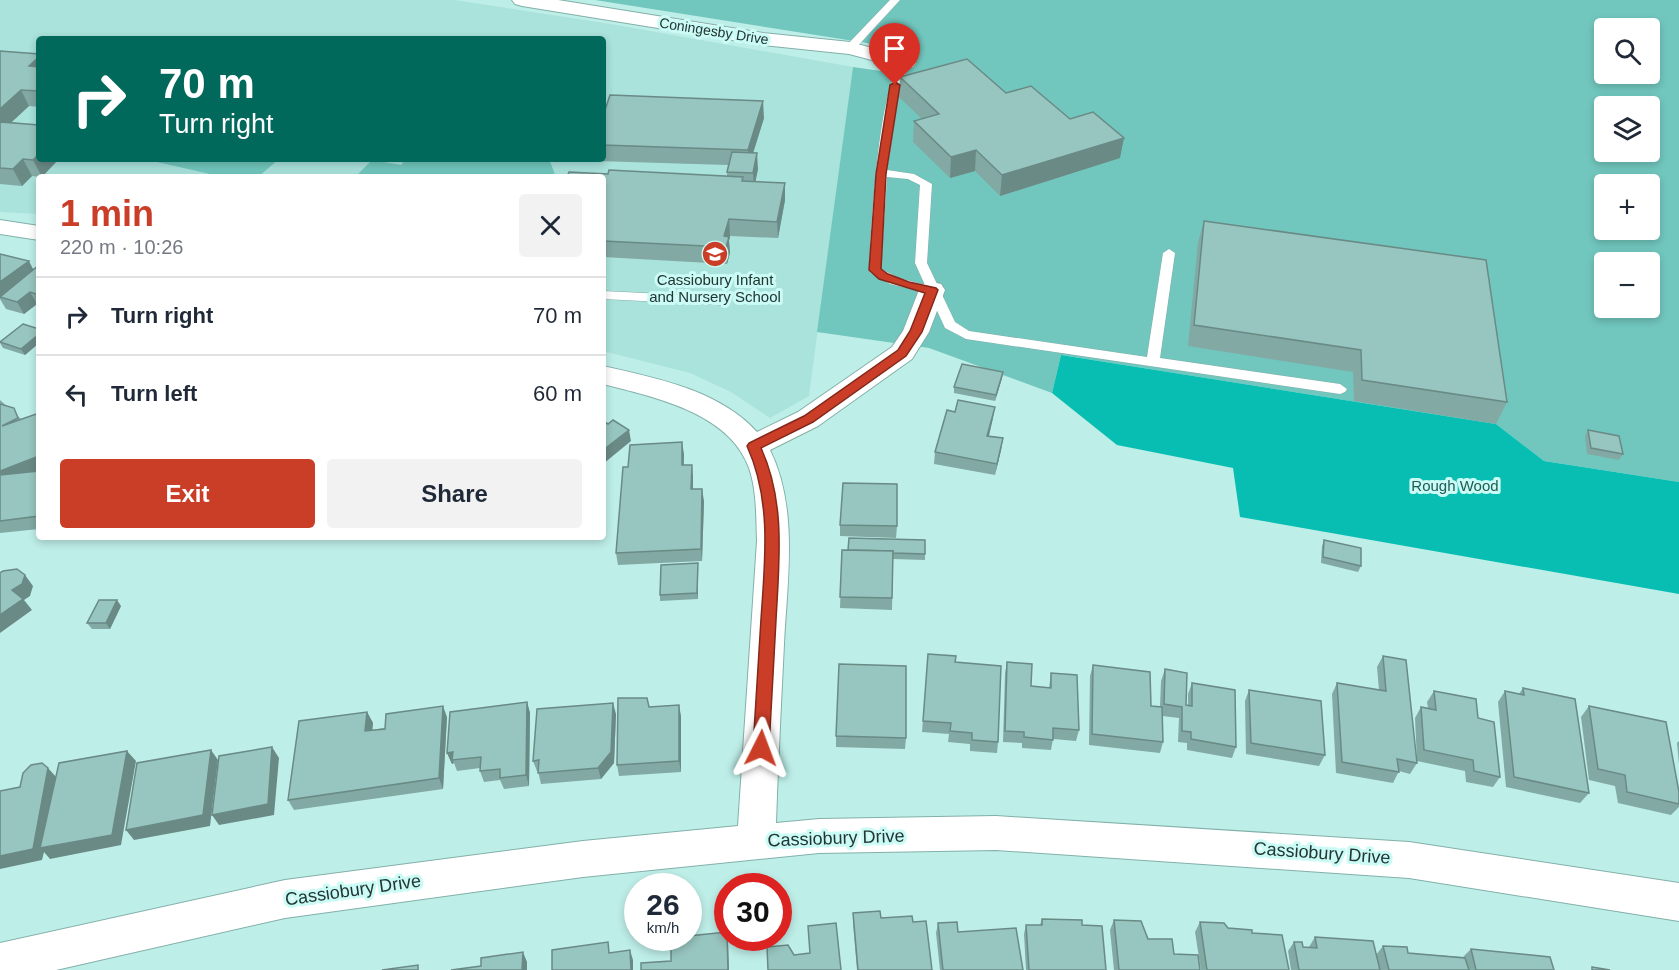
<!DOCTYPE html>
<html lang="en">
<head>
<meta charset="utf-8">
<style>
	:root { --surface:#fff; --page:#f2f2f3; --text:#1f2937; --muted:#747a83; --line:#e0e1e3; --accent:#ca3e28 }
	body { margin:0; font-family:Helvetica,sans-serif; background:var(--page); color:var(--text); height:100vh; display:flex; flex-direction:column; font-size:22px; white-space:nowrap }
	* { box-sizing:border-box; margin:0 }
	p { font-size:20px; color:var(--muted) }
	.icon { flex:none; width:33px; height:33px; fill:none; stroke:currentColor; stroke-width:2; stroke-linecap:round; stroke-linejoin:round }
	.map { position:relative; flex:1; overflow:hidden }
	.panel { position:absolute; left:36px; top:174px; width:570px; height:366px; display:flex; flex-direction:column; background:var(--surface); border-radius:6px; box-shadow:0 3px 9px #0003 }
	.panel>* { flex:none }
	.guide { position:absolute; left:36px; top:36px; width:570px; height:126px; border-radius:6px; box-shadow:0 3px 9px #0003; background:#00695c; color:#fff; overflow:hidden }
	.buttons { position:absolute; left:1594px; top:18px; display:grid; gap:12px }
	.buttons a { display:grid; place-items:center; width:66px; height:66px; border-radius:6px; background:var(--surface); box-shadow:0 3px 9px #0003; font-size:30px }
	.speed { position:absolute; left:624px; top:873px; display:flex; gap:12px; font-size:30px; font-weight:700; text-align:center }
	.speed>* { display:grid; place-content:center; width:78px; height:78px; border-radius:50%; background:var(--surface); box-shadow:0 3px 9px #0003; line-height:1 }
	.speed small { font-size:15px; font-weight:400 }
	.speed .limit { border:9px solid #d22; background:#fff; color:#111 }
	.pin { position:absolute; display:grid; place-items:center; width:51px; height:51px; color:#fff; margin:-62px -26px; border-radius:50% 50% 50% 0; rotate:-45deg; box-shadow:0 0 6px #0007 }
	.pin .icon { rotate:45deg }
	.me { position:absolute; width:66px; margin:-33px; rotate:3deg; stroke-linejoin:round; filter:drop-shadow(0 0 4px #0008) }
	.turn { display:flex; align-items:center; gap:21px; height:126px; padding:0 24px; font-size:27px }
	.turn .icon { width:78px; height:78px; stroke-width:2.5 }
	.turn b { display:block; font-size:42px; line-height:51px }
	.round { display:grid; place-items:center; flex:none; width:63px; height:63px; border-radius:6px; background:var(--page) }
	.summary { display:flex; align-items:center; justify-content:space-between; height:102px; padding:0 24px }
	h1 { font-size:36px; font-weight:800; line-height:45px; color:var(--accent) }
	.action { display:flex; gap:12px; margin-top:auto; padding:12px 24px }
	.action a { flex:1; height:69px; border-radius:6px; background:var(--accent); color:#fff; font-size:24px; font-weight:800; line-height:69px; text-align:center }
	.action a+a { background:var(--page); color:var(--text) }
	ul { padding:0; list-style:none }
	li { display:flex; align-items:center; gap:18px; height:78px; padding:0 24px; border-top:2px solid var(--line) }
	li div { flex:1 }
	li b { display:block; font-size:22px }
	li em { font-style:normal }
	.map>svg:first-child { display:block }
</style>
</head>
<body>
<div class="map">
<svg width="1679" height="970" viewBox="0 0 1679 970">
	<rect width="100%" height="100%" fill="#beeee8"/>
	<path fill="#aae2dc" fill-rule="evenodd" d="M0 0H455L611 24 853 67 809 396 770 418 731 392 690 373 603 351V177H39V214L0 212ZM39 39H603V159H39Z"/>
	<g fill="#71c7be" fill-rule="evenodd">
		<path d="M595 0H1679V482L1544 461 1496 424 1061 355 1052 393 929 348 817 332 853 67 881 71 892 47ZM1605 28H1650V74H1605ZM1605 106H1650V152H1605ZM1605 184H1650V230H1605ZM1605 262H1650V308H1605Z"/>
		<polygon points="144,159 279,159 258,177 223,177"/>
		<polygon points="406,159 549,159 556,177 355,177 372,160 401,165"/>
	</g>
	<polygon fill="#08beb2" points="1061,355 1496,424 1544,461 1679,482 1679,594 1240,517 1233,468 1117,445 1052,393"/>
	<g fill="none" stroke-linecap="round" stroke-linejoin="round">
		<g stroke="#82b0aa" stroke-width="1">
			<g id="lane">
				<polygon points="890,0 900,0 854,50 846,50 846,46"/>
				<path d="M906 60 911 63 900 85 887 170 914 174 932 184 927 263 955 322 969 331 1147 357 1163 253 1169 249 1175 253 1160 358 1340 384 1347 389 1345 392 1340 394 966 339 945 328 929 293 890 284 871 273 869 270C871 238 878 70 906 60ZM887 177 908 179 920 185 915 263 925 285 899 278 881 269Z"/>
				<polygon points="603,291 724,297 731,301 724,305 603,299"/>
			</g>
		</g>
		<g stroke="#82b0aa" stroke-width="2">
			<g id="street">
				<polygon points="512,0 558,0 763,33 850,42 913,59 916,63 913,67 906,69 849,54 763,45 522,6 515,4"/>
				<polygon points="0,220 39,226 39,240 0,234"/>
				<path d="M932 282 941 284 945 290 929 332 912 359 818 426 770 450C799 509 787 581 784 644 781 704 778 763 776 823L819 819 996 816 1409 842 1679 883V921L1409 878 996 850 819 853 583 877 285 918 56 970H0V943L285 880 583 841 738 826 757 541C756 517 757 491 749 468 729 412 653 397 603 384V366C656 378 719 390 757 432L798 412 892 347 903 331 919 290 923 284Z"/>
			</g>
		</g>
		<use href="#lane" fill="#fff" fill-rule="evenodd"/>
		<use href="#street" fill="#fff" fill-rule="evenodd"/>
	</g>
	<g fill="#82a9a4">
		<polygon points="0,51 39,54 39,107 29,106 11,122 39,125 42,177 32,176 22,186 0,184"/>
		<polygon points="900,77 1006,93 1070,119 1120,158 1000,196 975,171 950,178 913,142 914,121 922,119 899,97"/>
		<polygon points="603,116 764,118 753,153 758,169 755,182 785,200 778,238 730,236 729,241 730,253 727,264 603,257 603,177 608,174 727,176 727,172 728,165 596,161 596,159 603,159"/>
		<polygon points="1204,221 1507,402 1496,424 1354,401 1353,372 1188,346 1198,242"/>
		<polygon points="0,254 33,269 39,265 39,304 37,304 24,314 6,309 0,299"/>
		<polygon points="39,329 39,343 25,355 3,348 0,343 0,342"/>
		<polygon points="1003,372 1002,378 995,401 954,393 954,387"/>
		<polygon points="0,400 21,419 39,413 39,529 0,533"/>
		<polygon points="993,418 989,436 1003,438 1001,450 995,475 934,464 935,452"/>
		<polygon points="1588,430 1623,454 1619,460 1587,454 1585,436"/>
		<polygon points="684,454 684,465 693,476 693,489 704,501 702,561 618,565 616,553 628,467"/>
		<polygon points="840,525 897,526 896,538 840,536"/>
		<polygon points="1324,540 1361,566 1358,572 1321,563 1322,546"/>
		<polygon points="842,550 925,554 925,560 893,559 892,610 840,608"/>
		<polygon points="698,569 698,599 660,601 660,595"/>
		<polygon points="121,606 110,629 92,629 87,623"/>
		<polygon points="928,654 955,662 998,742 997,753 970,751 970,744 948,742 949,734 922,732"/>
		<polygon points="1383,656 1417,763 1410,774 1399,771 1393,783 1336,773 1332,694 1337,683 1379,690 1377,667"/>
		<polygon points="1007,662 1031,686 1049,688 1051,673 1079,730 1076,741 1053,739 1051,750 1022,748 1022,743 1003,742 1005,673"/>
		<polygon points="1093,665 1151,706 1160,707 1161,681 1165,669 1186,705 1188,705 1188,694 1192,683 1236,747 1232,758 1187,750 1187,743 1178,742 1179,718 1162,716 1163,742 1160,753 1089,745 1090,676"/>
		<polygon points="1523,688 1589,793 1580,803 1506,787 1498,702 1505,691 1519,694"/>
		<polygon points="1249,690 1325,755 1319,766 1246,754 1245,701"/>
		<polygon points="1434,691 1478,718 1500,777 1493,787 1466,782 1465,771 1417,761 1415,718 1421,707 1428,708 1427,702"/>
		<polygon points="527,702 530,713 529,786 504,789 500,780 484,782 480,771 480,768 457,771 454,763 452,764 447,753"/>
		<polygon points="679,705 681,717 681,772 619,776 617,765 649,707"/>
		<polygon points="1589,706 1679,792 1679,807 1671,815 1618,803 1615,786 1589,780 1581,717"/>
		<polygon points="367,712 373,723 372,730 447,717 443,789 294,810 288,800"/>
		<polygon points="616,714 614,763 601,779 541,784 538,771 537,771 533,761"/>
		<polygon points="836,736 906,738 905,749 836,747"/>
		<polygon points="1679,741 1679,764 1677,743"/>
		<polygon points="853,913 881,918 913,922 932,970 857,970 853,923"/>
		<polygon points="1042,919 1082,925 1106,970 1026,970 1024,934 1026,925 1040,925"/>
		<polygon points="1114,920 1148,939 1200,970 1114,970 1110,930"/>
		<polygon points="1200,922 1252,933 1289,970 1201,970 1195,932"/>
		<polygon points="938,923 958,932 1023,970 940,970 936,933"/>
		<polygon points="1315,937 1376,955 1383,946 1408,953 1463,957 1471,949 1554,970 1291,970 1288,951 1294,942 1303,947 1309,947"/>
	</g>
	<g fill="#6a8a86">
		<polygon points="39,57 39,80 29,66"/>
		<polygon points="21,90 29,106 0,133 0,109"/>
		<polygon points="763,101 764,118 749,166 748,150"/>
		<polygon points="1124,138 1120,158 1000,196 1002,175"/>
		<polygon points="976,150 975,171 950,178 951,157"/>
		<polygon points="757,153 758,169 754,189 753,173"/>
		<polygon points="39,154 39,159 59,159 42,177 33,160"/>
		<polygon points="23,159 32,176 22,186 13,169"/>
		<polygon points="785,183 785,200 778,238 777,222"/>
		<polygon points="729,219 730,236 729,241 730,253 727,264 724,236"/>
		<polygon points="29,261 35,273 0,297 0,282"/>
		<polygon points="30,292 37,304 24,314 17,302"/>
		<polygon points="39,334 39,343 25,355 21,349"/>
		<polygon points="1003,372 1002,378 995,401 996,395"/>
		<polygon points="995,407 993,418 986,447 987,436"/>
		<polygon points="629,430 631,441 603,464 603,450"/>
		<polygon points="1003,438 1001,450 995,475 997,464"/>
		<polygon points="682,442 684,454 683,477 682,465"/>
		<polygon points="39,456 39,471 0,480 0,469"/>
		<polygon points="692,465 693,476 693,501 691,489"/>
		<polygon points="702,489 704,501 702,561 701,549"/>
		<polygon points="698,563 698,599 697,593"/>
		<polygon points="25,575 33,586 30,596 24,600 32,610 0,633 0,615 12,590"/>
		<polygon points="117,600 121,606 110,629 106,623"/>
		<polygon points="527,702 530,713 529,786 526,775"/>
		<polygon points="613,703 616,714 614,763 601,779 598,768"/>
		<polygon points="679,705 681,717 681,772 679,761"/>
		<polygon points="443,706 447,717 443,789 439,778"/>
		<polygon points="367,712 373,723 371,742 365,731"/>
		<polygon points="272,747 279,758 274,815 219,825 212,815"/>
		<polygon points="211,750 218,760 210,826 134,840 126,830"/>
		<polygon points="127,751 136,761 121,845 50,859 44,852 42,860 0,869 0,856 48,768 57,778"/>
		<polygon points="453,752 452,760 454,763 452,764 447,753"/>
		<polygon points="727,932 728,942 729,970 728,970"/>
		<polygon points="630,950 633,960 633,970 631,970"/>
		<polygon points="523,952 527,962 527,970 522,970"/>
	</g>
	<g fill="#97c5bf" stroke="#6a8a86" stroke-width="1.5">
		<polygon points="0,51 39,54 39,57 29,66 39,67 39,91 21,90 0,109"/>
		<polygon points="967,59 1006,93 1031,86 1070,119 1093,112 1124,138 1002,175 976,150 951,157 914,121 939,114 900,77"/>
		<polygon points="610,95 763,101 748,150 603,145 603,116"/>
		<polygon points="0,122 39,125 39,154 33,160 23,159 13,169 0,168"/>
		<polygon points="732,152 757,153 753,173 727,172"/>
		<polygon points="609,170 743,177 742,181 785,183 777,222 729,219 724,236 729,237 726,247 603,241 603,177 567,177 569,172 608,174"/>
		<polygon points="1204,221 1486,260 1507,402 1362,380 1361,350 1194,325"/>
		<polygon points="0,254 29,261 0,282"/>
		<polygon points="39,265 39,295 30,292 17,302 0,297"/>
		<polygon points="23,324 39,329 39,334 21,349 0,342"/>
		<polygon points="962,364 1003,372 996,395 954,387"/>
		<polygon points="958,400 995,407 987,436 1003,438 997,464 935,452 947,410 955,412"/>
		<polygon points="0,404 14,408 18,418 2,426 39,413 39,456 0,471"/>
		<polygon points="613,420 629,430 603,450 603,421 608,424"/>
		<polygon points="1588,430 1619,436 1623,454 1591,448"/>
		<polygon points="682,442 682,465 692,465 691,489 702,489 701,549 616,553 623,467 628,467 630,445"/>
		<polygon points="39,471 39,516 0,521 0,475"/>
		<polygon points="843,483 897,484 897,526 840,525"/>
		<polygon points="849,538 925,540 925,554 893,553 893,551 848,550"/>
		<polygon points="1324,540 1361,548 1361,566 1323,557"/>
		<polygon points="842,550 893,551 892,598 840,597"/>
		<polygon points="698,563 697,593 660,595 661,565"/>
		<polygon points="17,569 25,575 22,584 12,590 23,599 0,615 0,573 3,571"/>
		<polygon points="99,600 117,600 106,623 87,623"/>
		<polygon points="928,654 956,656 955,662 1001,666 998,742 972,740 972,733 950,731 951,723 923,721"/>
		<polygon points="1383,656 1406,660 1417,763 1397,759 1399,772 1342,762 1337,683 1386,691"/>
		<polygon points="1007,662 1032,664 1031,686 1051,688 1051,673 1077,675 1079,730 1053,728 1053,740 1024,737 1024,732 1005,731"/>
		<polygon points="839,664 906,666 906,738 836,736"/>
		<polygon points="1093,665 1150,672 1151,706 1162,707 1163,742 1092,734"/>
		<polygon points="1165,669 1187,673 1186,705 1192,706 1192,683 1235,690 1236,747 1191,739 1191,732 1182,731 1182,707 1164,704"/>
		<polygon points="1523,688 1575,699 1589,793 1514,777 1505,691 1524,695"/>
		<polygon points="1249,690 1321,701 1325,755 1251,743"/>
		<polygon points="1434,691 1476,699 1478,718 1494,722 1500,777 1474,771 1473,760 1424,750 1421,707 1436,710"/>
		<polygon points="618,698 647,698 649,707 679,705 679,761 617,765"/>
		<polygon points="527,702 526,775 500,778 500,769 480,771 481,757 452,760 453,752 447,753 450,712"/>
		<polygon points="613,703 611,752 598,768 538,773 539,760 533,761 537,709"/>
		<polygon points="443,706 439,778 288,800 299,721 367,712 365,731 385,729 386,714"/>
		<polygon points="1589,706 1666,722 1679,792 1679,804 1627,792 1625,775 1598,769"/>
		<polygon points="272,747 268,804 212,815 219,756"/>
		<polygon points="211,750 203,815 126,830 137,763"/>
		<polygon points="127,751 112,835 40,848 59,763"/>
		<polygon points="42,763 48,768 33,849 0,856 0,791 20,787 23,773 31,765"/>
		<polygon points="880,911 881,918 912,916 913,922 926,921 932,970 858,970 853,913"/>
		<polygon points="1042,919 1082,920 1082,925 1102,926 1106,970 1029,970 1026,925 1042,925"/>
		<polygon points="1114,920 1141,921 1148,939 1172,939 1174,954 1198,955 1200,970 1119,970"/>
		<polygon points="957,922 958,932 1016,928 1023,970 943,970 938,923"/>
		<polygon points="1200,922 1224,923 1228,928 1252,930 1252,933 1282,935 1289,970 1207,970"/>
		<polygon points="836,923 841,970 768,970 767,947 788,945 794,955 810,953 808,926"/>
		<polygon points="727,932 728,970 641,970 641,963 671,961 671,938 688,938 688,936"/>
		<polygon points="1315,937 1373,941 1380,970 1299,970 1294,942 1302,942 1303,947 1317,948"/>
		<polygon points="608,942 609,953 630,950 631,970 552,970 552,950"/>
		<polygon points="1383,946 1407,947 1408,953 1465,958 1469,970 1389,970"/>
		<polygon points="1471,949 1550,957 1554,970 1476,970"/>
		<polygon points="523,952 522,970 451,970 481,966 481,958"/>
		<polygon points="418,965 418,970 382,970"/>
		<polygon points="1592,967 1610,970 1592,970"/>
	</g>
	<path fill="#ca3e28" stroke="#83281a" stroke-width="1.5" d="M895 82 900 85 886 174 881 269 888 274 909 282 936 288 938 290 922 332 906 356 813 422 761 448C786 502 779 562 776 620 774 663 771 705 769 748L767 753 761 755 755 753 753 748C756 705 758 662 761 619 765 561 772 501 747 446L749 443 804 416 898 350 910 331 925 293 879 279 869 270 876 174 890 85Z"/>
	<defs>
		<g id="school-disc" transform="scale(1.35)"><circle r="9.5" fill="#ca3e28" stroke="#cbfbf5"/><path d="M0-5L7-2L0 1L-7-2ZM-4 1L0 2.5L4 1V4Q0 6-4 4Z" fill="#fff"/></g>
	</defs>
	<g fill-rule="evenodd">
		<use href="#school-disc" x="715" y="254"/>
	</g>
	<g text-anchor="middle" stroke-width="6" stroke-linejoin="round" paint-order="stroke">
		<g font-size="14" fill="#233634" stroke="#cbfbf5">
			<text transform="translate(714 31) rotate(9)" y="5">Coningesby Drive</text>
		</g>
		<g font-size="15" fill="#233634" stroke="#cbfbf5">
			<text x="715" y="285">Cassiobury Infant<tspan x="715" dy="17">and Nursery School</tspan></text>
		</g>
		<g font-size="15" fill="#1e5b55" stroke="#cbfbf5">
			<text x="1455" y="491">Rough Wood</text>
		</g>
		<g font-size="18" fill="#233634" stroke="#cbfbf5">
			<text transform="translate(836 838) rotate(-2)" y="6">Cassiobury Drive</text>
			<text transform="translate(1322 853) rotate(4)" y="6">Cassiobury Drive</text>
			<text transform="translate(353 890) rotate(-8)" y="6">Cassiobury Drive</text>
		</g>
	</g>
</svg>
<div class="buttons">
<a><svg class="icon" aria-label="search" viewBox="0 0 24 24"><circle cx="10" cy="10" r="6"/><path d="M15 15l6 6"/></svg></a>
<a><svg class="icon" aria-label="layers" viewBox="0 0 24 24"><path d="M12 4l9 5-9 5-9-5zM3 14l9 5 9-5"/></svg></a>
<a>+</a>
<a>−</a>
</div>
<div class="speed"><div>26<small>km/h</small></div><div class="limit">30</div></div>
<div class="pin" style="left:895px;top:85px;background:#d93025"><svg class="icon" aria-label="arrive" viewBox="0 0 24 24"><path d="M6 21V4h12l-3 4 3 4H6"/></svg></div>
<svg class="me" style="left:761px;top:748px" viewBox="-20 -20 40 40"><path d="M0-17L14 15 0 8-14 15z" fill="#ca3e28" stroke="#fff" stroke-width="4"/></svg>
<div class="guide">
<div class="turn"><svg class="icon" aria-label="right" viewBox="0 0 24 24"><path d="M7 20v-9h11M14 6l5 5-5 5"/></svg><div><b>70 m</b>Turn right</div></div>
</div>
<section class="panel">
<div class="summary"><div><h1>1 min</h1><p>220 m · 10:26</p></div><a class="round"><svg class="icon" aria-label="close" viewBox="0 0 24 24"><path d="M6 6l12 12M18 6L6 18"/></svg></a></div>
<ul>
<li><svg class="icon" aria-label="right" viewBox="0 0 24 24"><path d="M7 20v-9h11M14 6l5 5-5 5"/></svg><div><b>Turn right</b></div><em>70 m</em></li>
<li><svg class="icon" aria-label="left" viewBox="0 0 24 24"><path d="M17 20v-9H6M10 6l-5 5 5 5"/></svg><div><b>Turn left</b></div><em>60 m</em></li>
</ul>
<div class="action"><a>Exit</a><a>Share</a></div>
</section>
</div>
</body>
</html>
